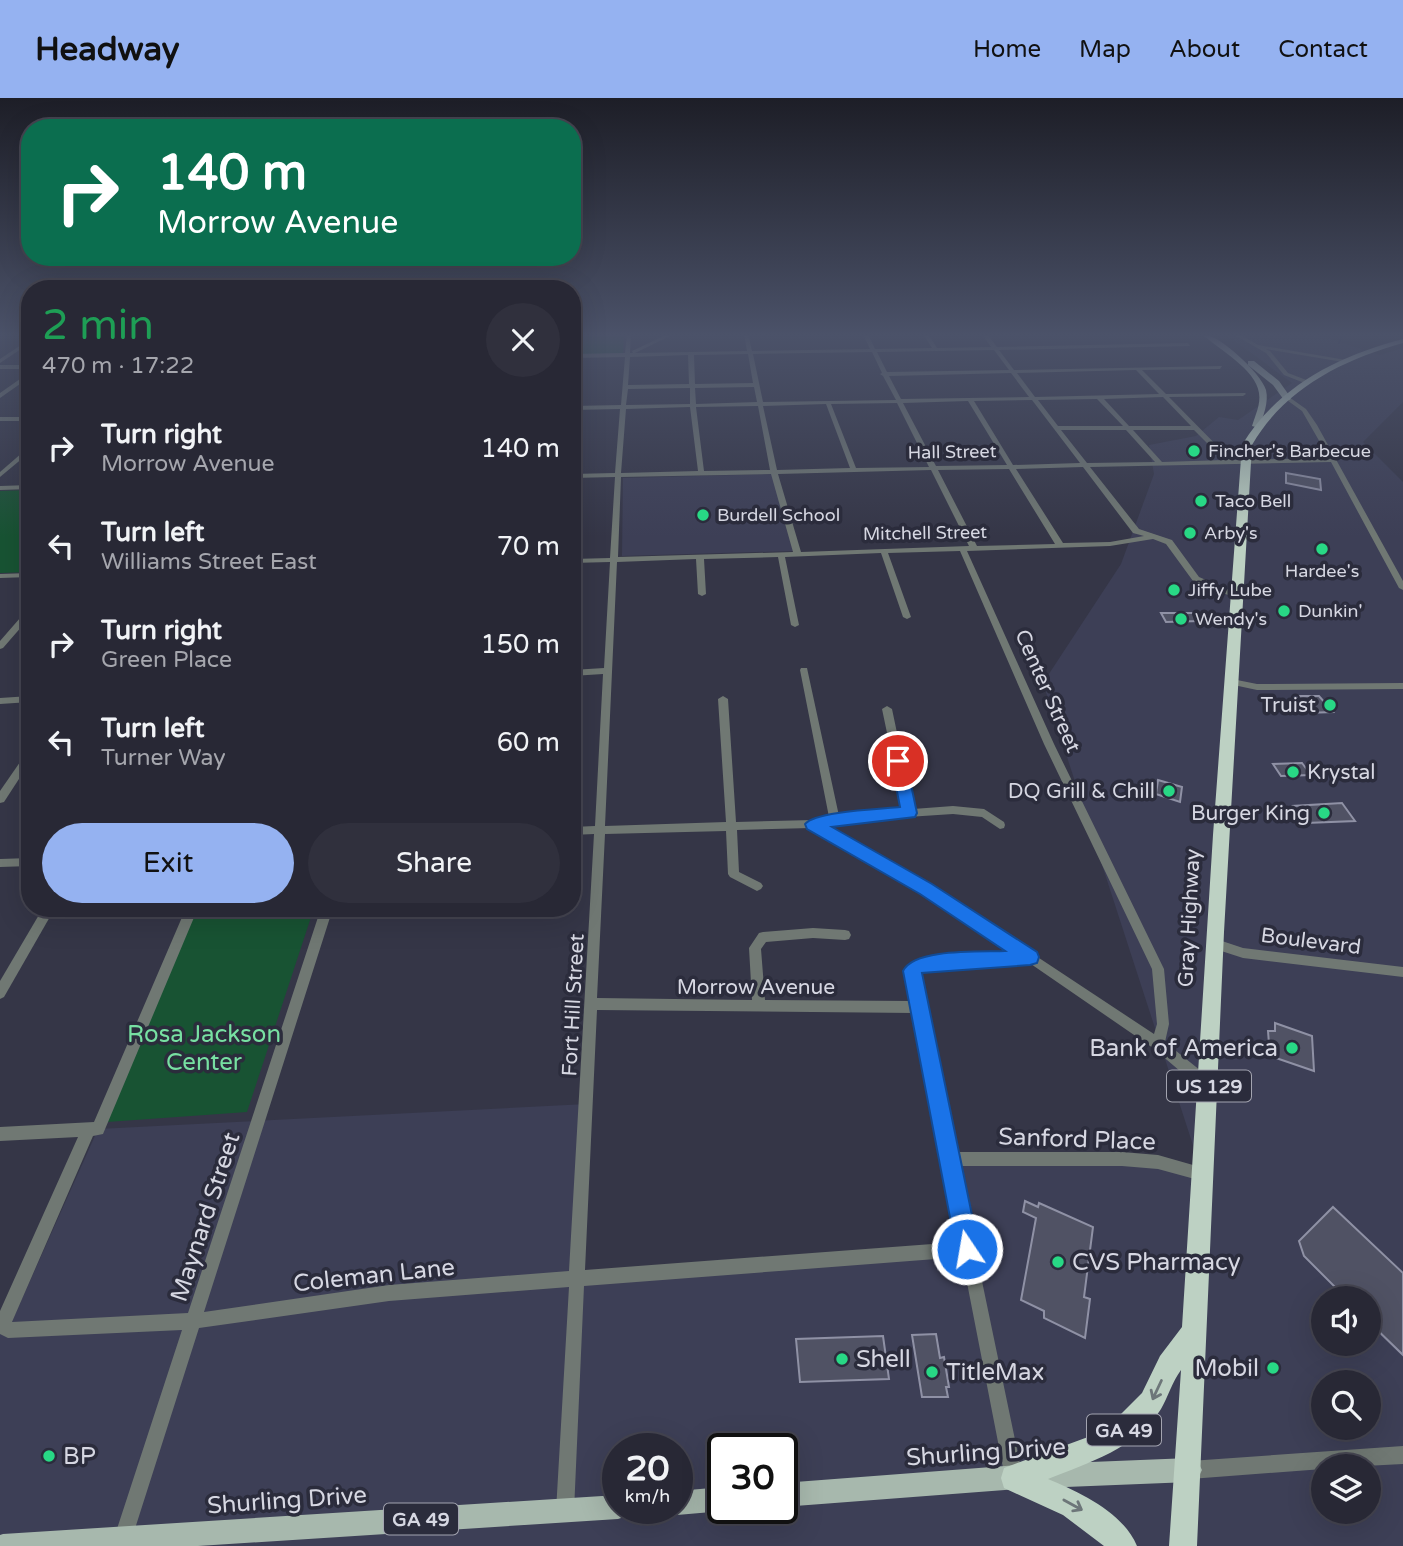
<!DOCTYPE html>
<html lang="en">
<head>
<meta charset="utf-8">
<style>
	:root { --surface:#282835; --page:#30303d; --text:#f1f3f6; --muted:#a5a6ad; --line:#444450; --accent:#95b2f1 }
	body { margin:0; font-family:"Varela Round",sans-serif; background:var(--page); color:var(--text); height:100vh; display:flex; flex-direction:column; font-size:26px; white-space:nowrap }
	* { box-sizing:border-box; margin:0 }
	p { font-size:23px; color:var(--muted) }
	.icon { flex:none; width:38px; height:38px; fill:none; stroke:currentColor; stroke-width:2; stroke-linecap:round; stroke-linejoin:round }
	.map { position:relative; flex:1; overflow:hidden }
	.side { position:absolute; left:21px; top:182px; width:560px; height:637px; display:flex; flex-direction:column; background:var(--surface); border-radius:28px; box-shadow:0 7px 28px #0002,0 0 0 2px var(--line) }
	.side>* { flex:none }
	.top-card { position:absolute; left:21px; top:21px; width:560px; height:147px; border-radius:28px; box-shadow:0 7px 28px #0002,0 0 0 2px var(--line); background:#0b6e4f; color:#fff; overflow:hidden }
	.tools { position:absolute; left:1311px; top:1188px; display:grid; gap:14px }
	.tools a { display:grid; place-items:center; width:70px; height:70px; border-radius:50%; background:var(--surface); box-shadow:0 7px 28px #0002,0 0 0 2px var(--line); font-size:35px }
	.speed { position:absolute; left:602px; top:1335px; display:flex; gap:14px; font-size:35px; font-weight:700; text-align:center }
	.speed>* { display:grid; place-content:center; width:91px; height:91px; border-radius:50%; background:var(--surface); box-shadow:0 7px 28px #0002,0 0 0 2px var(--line); line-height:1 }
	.speed small { font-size:18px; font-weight:400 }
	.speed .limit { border:4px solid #111; border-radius:10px; background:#fff; color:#111 }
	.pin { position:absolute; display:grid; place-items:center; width:60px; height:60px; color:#fff; margin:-30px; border:4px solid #fff; border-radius:50%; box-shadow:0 2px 7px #0007 }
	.me { position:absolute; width:77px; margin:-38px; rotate:348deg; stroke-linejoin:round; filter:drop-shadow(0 0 5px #0008) }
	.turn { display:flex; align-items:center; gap:24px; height:147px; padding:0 21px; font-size:32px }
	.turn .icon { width:91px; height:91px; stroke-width:2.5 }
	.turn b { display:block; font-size:49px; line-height:60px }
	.round { display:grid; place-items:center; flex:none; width:74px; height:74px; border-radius:37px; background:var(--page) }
	.head { display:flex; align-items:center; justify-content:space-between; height:119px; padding:0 21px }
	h1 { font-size:42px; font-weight:600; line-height:52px; color:#1e9e55 }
	.primary-button { display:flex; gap:14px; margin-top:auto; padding:14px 21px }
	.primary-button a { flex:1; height:80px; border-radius:42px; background:var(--accent); color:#111; font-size:28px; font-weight:600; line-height:80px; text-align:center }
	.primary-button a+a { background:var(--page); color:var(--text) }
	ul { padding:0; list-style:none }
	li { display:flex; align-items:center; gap:21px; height:98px; padding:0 21px }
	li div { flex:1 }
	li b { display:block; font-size:26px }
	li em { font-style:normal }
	header { display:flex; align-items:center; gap:42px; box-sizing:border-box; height:98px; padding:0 35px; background:var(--accent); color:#111 }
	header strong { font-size:33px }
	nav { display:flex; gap:38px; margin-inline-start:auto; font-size:24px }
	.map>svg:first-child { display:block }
</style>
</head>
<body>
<header>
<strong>Headway</strong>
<nav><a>Home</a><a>Map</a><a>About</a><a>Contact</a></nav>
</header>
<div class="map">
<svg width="1403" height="1448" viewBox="0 0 1403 1448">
	<rect width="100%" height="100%" fill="#353647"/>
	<g fill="#3d3f56" fill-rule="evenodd">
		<path d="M1225 236H1314L1380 257 1403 250V304L1363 344 1403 384V1448H0V1232H8L98 1031 587 1006 578 1180 967 1151 949 1061H1122L1202 1075 1043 585 1121 466 1154 376 1149 347 1196 338 1219 319 1238 322 1292 285ZM1323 1200H1368V1246H1323ZM1323 1284H1368V1330H1323ZM618 1351H677V1410H618ZM723 1351H782V1410H723ZM1323 1368H1368V1414H1323Z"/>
		<polygon points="774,376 793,453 622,458 623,380"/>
	</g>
	<g fill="#185333">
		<polygon points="572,236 624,236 623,255 572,257"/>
		<polygon points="30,392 30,474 0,475 0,393"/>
		<polygon points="196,810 314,810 247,1014 107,1024"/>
	</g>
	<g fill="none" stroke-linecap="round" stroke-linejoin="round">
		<polyline stroke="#1d1853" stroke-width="2" points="1339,245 1342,236"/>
	</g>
	<g fill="#505264" stroke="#8f91a5" stroke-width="2">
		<polygon points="1286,375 1320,381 1321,392 1286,385"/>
		<polygon points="1161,515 1193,515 1199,523 1166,524"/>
		<polygon points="1298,598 1319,598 1333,614 1305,615 1296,602 1300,602"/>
		<polygon points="1302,665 1311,677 1281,678 1273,666"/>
		<polygon points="1158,682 1182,689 1180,704 1156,696"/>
		<polygon points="1342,705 1355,723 1306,725 1293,708"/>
		<polygon points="1275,925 1312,938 1314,973 1276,960 1276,953 1269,946 1268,933 1275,933"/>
		<polygon points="1025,1103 1038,1109 1039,1105 1093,1129 1084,1199 1090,1201 1085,1240 1044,1220 1044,1213 1021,1202 1036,1120 1023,1114"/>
		<polygon points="1333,1109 1403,1175 1403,1257 1368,1223 1368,1200 1346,1200 1304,1158 1299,1143"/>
		<polygon points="936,1236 940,1260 944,1259 949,1289 946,1289 948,1299 922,1299 912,1237"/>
		<polygon points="883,1238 889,1281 800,1284 796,1241"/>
	</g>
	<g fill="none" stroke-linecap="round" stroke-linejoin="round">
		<g fill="#707873" fill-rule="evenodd">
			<path d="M627 236H631L630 255H633L632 253 668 236H674L635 255 747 253 744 236H748L752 253 870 251 863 236H868L875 251 932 250 923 236H928L937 250 991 249 982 236H987L997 249 1188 245 1190 248 999 252 1014 272 1222 268 1220 271 1142 272 1166 296 1245 295 1246 296 1243 298 1169 299 1231 362 1329 360 1302 313 1284 300 1289 299 1306 311 1317 327 1403 483V492L1399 490 1331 364 1090 369 1139 431 1172 442 1199 479 1241 497V501H1238L1193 483 1166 446 1153 441 1110 448 967 453 1054 646 1164 871 1169 926 1165 944 1211 981 1213 986 1211 991 1206 993 1201 991 1153 950 1028 864 921 873 918 875 955 1054H1122L1158 1057 1207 1071 1209 1076 1207 1081 1202 1083 1158 1071 1122 1068H958L1023 1380 1020 1386 1014 1389 1008 1386 1005 1380 962 1159 584 1188 574 1413 571 1419 565 1422 559 1419 556 1413 569 1189 389 1203 199 1230 132 1440 130 1447 126 1448 116 1447 114 1440 182 1232 8 1240 0 1236V1213L78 1039 0 1043V1029L94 1024 186 810H198L103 1036 93 1038 12 1224 188 1215 321 810H333L204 1214 389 1187 569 1173 594 736 572 737V729L595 728 603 576 572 578V572L604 570 610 464 572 465V461L610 460 615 379 572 380V376L615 375 620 311 572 312V308L621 307 625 259 572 260V256L625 255ZM994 252 1009 272 887 274 877 254ZM872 254 882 275 880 276 883 278 896 302 763 304 753 256ZM748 256 753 285 695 286 694 257ZM688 257 689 286 628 287 630 259ZM1136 272 1159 296 1035 299 1017 275ZM1011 275 1029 299 901 301 889 278ZM754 289 757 304 696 306 695 290ZM690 290V306L626 307 628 291ZM1163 299 1191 328H1129L1104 301ZM1097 301 1123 328H1058L1038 302ZM1032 302 1080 365 1013 367 974 303ZM968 303 1007 367 936 368 903 305ZM897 305 929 369 856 370 831 306ZM826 306 850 370 777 372 763 308ZM758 308 770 372 704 373 696 309ZM690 309 698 373 621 375 626 311ZM1061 332H1126L1155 364 1087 365ZM1133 332H1194L1224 362 1162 364ZM1083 369 1133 435 1144 438 1110 444 1063 445 1016 371ZM1009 371 1055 446 977 448 938 372ZM931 372 969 448 801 454 778 376ZM771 376 793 454 618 459 621 379ZM960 453 1044 646 1152 871 1157 926 1154 936 930 788 825 728 862 722 953 716 982 719 1000 731 1004 730 1005 727 1004 724 984 711 953 708 913 711 892 611 887 608 882 611 903 711 862 714 839 718 807 570H801L800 572 829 719 813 722 736 724 728 601 723 598 718 601 726 724 605 728 617 464 696 461 698 496 702 498 706 496 704 461 778 459 791 527 795 529 799 527 785 459 881 455 903 519 907 521 911 519 888 455ZM811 730 922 794 1014 855 926 861 913 864 906 873 912 903 765 902 761 851 766 844 813 840 845 842 849 841 851 837 849 833 845 832 813 830 763 834 759 835 749 850 752 902 597 900 605 736 726 733 728 776 730 779 757 793 761 791 763 788 761 785 739 774 737 732ZM597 912 914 915 959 1144 585 1172Z"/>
			<polygon points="1233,236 1239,236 1258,247 1346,262 1343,264 1266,251 1270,253 1288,275 1309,283 1309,285 1307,286 1284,277 1266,255"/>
			<polygon points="30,241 30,245 0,265 0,261"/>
			<rect x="0" y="267" width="30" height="4"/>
			<polygon points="30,274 30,279 0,300 0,295"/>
			<rect x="0" y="319" width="30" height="4"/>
			<polygon points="30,348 30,354 0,379 0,374"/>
			<polygon points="30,387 30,391 0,392 0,388"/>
			<polygon points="30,475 30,479 0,480 0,476"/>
			<polygon points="27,512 30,512 30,519 3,550 0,551 0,543"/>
			<polygon points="1232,581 1257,586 1403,585 1403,591 1257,592 1229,586 1229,582"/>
			<polygon points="30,598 30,604 0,606 0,600"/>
			<polygon points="30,653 30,664 4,704 0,705 0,693 27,654"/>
			<polygon points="30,760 30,768 0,769 0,761"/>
			<polygon points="43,810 55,810 4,899 0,901 0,883"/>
			<polygon points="1216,841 1243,850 1403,869 1403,879 1243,860 1212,850 1210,846 1212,842"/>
			<polygon points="1403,1348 1403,1366 1365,1368 1323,1368 1323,1371 1190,1381 1184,1378 1181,1372 1184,1366 1190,1363"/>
		</g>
		<g fill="#a7b8ad" fill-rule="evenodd">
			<path d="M1202 236C1219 236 1261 275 1266 292 1269 304 1263 319 1259 330L1252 328C1255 318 1261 306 1259 295 1256 271 1218 251 1202 236Z"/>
			<polygon points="1248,263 1254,263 1279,283 1291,300 1290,302 1284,302 1273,287 1248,267"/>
			<polygon points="1190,1360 1198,1364 1202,1372 1198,1380 1190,1384 1041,1390 1033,1386 1030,1380 1026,1387 1018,1391 782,1409 782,1385 1018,1367 1026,1371 1029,1377 1033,1370 1041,1366"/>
			<polygon points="723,1389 723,1410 729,1410 723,1413 677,1417 668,1414 667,1410 677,1410 677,1393"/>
			<polygon points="618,1397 618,1410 630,1410 627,1418 618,1421 198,1448 0,1448 0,1437 3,1436"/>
		</g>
		<path fill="#bdd1c3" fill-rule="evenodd" d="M1403 241V245C1342 262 1284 291 1252 347L1224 834 1197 1448H1169L1181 1272C1172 1284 1168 1299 1161 1311 1137 1350 1088 1365 1048 1381 1079 1394 1123 1414 1137 1448H1104L1063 1417 1004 1390 1001 1380 1004 1370 1088 1339 1114 1323 1142 1295 1160 1258 1182 1229 1213 737 1242 347C1278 288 1338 258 1403 241Z"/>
	</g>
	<defs><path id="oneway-shaft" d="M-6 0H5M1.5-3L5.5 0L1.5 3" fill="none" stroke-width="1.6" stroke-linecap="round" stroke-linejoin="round" transform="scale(1.75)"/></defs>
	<g stroke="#6d7679">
		<use href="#oneway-shaft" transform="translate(1157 1292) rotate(115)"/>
		<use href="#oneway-shaft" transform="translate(1073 1407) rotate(29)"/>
	</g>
	<linearGradient id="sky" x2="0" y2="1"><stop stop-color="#1d1e27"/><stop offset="0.54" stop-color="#4b5269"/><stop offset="1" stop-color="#4b5269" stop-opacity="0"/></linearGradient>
	<rect width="1403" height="439" fill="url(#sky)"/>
	<path fill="#1a73e8" stroke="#114b97" stroke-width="2" d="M898 657 906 663 917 715 915 719 832 729 932 786 1037 854 1039 859 1037 865 1030 867 922 875 979 1151 976 1159 967 1163 959 1159 956 1151 903 873C914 850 981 854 1005 853L920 796 807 731 805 726C815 713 882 711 900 709L891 663Z"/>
	<g fill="#28d885" stroke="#2b2c3c" stroke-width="2.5">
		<circle cx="1194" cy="353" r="7"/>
		<circle cx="1201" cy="403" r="7"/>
		<circle cx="703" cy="417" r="7"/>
		<circle cx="1190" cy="435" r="7"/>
		<circle cx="1322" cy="451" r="7"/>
		<circle cx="1174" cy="492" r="7"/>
		<circle cx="1284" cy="513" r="7"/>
		<circle cx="1181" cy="521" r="7"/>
		<circle cx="1330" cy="607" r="7"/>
		<circle cx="1293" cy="674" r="7"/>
		<circle cx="1169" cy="693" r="7"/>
		<circle cx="1324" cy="715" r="7"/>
		<circle cx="1292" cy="950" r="7"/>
		<circle cx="1058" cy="1164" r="7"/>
		<circle cx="842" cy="1261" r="7"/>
		<circle cx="1273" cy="1270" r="7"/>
		<circle cx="932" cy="1274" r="7"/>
		<circle cx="49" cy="1358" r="7"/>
	</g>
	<g text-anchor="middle" stroke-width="7" stroke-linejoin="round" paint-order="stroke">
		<g font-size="18" fill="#d6d7e2" stroke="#2b2c3c" text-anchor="start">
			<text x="1208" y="359">Fincher's Barbecue</text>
			<text x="1215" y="409">Taco Bell</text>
			<text x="717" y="423">Burdell School</text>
			<text x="1204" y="441">Arby's</text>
			<text x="1322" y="479" text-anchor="middle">Hardee's</text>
			<text x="1188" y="498">Jiffy Lube</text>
			<text x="1298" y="519">Dunkin'</text>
			<text x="1195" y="527">Wendy's</text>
		</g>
		<g font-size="18" fill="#d6d7e2" stroke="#2b2c3c">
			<text transform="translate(952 354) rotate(-1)" y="6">Hall Street</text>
			<text transform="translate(925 435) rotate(-1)" y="6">Mitchell Street</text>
		</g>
		<g fill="#2b2c3c" stroke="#a3a4b0" stroke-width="2">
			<rect x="1167" y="972.5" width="84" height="31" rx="5"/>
			<rect x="1087" y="1316.5" width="74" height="31" rx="5"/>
			<rect x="384" y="1405.5" width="74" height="31" rx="5"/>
		</g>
		<g font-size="19" font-weight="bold" fill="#d6d7e2">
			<text x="1209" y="995">US 129</text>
			<text x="1124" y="1339">GA 49</text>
			<text x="421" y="1428">GA 49</text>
		</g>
		<g font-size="21" fill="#d6d7e2" stroke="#2b2c3c">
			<text transform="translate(1048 593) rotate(66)" y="7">Center Street</text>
			<text transform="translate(1189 820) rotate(-87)" y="7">Gray Highway</text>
			<text transform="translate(1311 843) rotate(7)" y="7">Boulevard</text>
			<text x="756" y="896">Morrow Avenue</text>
			<text transform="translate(573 907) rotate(-87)" y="7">Fort Hill Street</text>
		</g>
		<g font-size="21" fill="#d6d7e2" stroke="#2b2c3c" text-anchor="end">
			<text x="1316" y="614">Truist</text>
			<text x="1307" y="681" text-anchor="start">Krystal</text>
			<text x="1155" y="700">DQ Grill &amp; Chill</text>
			<text x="1310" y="722">Burger King</text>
		</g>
		<g font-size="24" fill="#77e0a2" stroke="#2b2c3c">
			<text x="204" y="944">Rosa Jackson<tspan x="204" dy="28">Center</tspan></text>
		</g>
		<g font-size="24" fill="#d6d7e2" stroke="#2b2c3c" text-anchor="start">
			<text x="1278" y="958" text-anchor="end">Bank of America</text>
			<text x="1072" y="1172">CVS Pharmacy</text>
			<text x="856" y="1269">Shell</text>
			<text x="1259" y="1278" text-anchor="end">Mobil</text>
			<text x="946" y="1282">TitleMax</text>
			<text x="63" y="1366">BP</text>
		</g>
		<g font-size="24" fill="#d6d7e2" stroke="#2b2c3c">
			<text transform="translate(1077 1041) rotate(2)" y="8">Sanford Place</text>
			<text transform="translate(205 1119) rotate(-72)" y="8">Maynard Street</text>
			<text transform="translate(374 1177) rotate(-6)" y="8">Coleman Lane</text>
			<text transform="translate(986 1354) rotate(-4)" y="8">Shurling Drive</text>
			<text transform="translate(287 1402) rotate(-4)" y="8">Shurling Drive</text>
		</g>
	</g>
</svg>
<div class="tools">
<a><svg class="icon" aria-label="sound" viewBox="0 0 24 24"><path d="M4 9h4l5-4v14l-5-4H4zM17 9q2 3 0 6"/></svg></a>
<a><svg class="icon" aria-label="search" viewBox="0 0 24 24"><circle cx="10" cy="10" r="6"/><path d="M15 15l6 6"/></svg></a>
<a><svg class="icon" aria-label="layers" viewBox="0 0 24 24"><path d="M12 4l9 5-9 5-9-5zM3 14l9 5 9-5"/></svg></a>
</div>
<div class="speed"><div>20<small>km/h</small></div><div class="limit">30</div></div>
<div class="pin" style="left:898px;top:663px;background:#d93025"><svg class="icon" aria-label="arrive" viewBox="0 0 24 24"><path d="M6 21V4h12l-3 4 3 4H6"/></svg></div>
<svg class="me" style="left:967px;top:1151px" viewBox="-20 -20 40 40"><circle r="17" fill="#1a73e8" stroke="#fff" stroke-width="3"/><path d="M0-11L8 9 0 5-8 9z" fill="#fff"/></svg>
<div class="top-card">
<div class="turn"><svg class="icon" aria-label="right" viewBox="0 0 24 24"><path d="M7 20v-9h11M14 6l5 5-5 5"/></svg><div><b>140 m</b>Morrow Avenue</div></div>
</div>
<section class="side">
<div class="head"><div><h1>2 min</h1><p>470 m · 17:22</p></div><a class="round"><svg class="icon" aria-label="close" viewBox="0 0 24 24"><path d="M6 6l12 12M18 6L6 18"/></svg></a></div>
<ul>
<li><svg class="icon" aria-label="right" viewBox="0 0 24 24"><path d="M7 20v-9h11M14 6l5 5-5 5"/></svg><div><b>Turn right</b><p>Morrow Avenue</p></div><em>140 m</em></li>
<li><svg class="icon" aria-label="left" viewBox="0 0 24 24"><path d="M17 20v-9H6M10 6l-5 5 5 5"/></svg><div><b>Turn left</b><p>Williams Street East</p></div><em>70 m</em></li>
<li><svg class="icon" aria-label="right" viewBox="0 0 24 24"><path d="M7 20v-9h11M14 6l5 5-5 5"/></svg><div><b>Turn right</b><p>Green Place</p></div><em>150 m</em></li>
<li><svg class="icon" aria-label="left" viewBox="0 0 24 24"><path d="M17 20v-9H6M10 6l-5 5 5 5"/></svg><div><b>Turn left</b><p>Turner Way</p></div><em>60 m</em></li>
</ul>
<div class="primary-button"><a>Exit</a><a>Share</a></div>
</section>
</div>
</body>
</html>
